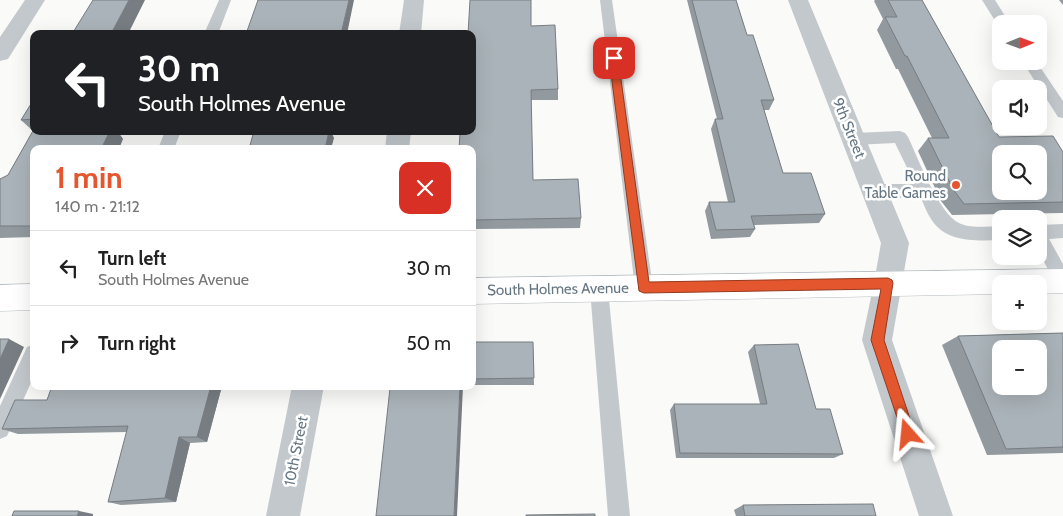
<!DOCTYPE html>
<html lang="en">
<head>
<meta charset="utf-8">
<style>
	:root { --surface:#fff; --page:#f2f2f2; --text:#222; --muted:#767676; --line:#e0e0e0; --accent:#e4572e }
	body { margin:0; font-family:Cabin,sans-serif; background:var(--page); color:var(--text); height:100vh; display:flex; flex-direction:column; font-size:19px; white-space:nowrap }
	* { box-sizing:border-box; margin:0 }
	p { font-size:16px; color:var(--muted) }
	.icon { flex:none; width:28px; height:28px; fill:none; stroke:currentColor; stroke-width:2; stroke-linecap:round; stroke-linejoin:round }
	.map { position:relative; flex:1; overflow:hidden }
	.panel { position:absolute; left:30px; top:145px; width:446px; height:245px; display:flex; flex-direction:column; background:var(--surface); border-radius:10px; box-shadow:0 5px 20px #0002 }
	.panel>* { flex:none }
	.guide { position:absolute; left:30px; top:30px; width:446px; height:105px; border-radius:10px; box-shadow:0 5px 20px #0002; background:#202124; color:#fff; overflow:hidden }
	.needle { width:32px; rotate:89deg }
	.buttons { position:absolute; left:992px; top:15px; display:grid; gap:10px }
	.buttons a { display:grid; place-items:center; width:55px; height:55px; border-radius:10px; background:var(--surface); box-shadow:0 5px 20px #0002; font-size:25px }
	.pin { position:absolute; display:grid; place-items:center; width:42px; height:42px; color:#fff; margin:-21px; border-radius:10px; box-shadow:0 2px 8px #0006 }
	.me { position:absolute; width:55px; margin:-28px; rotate:342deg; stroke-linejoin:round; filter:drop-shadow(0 0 4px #0008) }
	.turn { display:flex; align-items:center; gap:18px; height:105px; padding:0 25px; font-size:22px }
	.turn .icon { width:65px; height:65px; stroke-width:2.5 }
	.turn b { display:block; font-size:35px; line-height:42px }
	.round { display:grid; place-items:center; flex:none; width:52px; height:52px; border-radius:10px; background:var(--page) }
	.head { display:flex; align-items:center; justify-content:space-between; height:85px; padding:0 25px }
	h1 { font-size:30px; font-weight:800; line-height:38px; color:var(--accent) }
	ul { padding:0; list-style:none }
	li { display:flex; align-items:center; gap:15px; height:75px; padding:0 25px; border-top:1px solid var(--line) }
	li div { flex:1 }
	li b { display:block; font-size:19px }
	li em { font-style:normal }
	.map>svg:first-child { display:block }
</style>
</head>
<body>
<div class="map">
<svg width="1063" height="516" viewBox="0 0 1063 516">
	<rect width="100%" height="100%" fill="#fafaf8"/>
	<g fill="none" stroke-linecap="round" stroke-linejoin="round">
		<g stroke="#b3babf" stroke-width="1">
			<g id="secondary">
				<polygon points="1063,269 1063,293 1039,294 1039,284 1001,284 1001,294 472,304 472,278"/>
				<polygon points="34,284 34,310 0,311 0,285"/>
			</g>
		</g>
		<g fill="#c3c8cc" fill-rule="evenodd">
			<polygon points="219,0 231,0 218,34 204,34"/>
			<polygon points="600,0 612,0 653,288 650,294 644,296 638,294 635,288"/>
			<polygon points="982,0 995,0 1010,24 1001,24 1001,28 999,27"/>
			<polygon points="1022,61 1036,61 1063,101 1063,118 1058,117"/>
			<polygon points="165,131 181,131 174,149 158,149"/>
			<path d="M900 131 905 133 908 137C918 158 939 214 959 223 970 229 988 226 1001 226V240C977 241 946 243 931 219 927 213 924 205 921 198H875L869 196 867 191 869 186 875 184H915L895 143 854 145 849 143 846 139 849 135 854 133Z"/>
			<polygon points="1063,224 1063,238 1049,239 1063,264 1063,289 1057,287 1039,252 1039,225"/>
			<polygon points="599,281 605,283 608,289 630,516 608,516 590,289 593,283"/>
			<polygon points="34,344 34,376 7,436 0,439 0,406 27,347"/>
		</g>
		<g fill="#c3c8cc" fill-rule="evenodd">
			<polygon points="404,0 424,0 421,34 399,34"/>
			<polygon points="788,0 808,0 909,243 902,283 898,292 888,295 878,292 874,283 881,243"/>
			<polygon points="387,131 411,131 409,149 385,149"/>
			<polygon points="292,386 324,386 300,516 266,516"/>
		</g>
		<g fill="#c3c8cc" fill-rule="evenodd">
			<polygon points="25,0 45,0 8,59 0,61 0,37"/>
			<polygon points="888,271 898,274 902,283 892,340 953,516 919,516 862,340 874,283 878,274"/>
		</g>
		<use href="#secondary" fill="#fff" fill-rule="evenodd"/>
	</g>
	<g fill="#929a9f">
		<polygon points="687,0 736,0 747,35 774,100 769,110 764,110 783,173 825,214 819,223 754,225 755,229 750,237 711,239 705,211 709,202 728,202 711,129 715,119 717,119"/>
		<polygon points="875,0 922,0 999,137 1063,152 1063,213 952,215 941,201 918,151 928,138 932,138 898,69 896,69 877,30 883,19 874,1"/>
		<polygon points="1059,0 1063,0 1063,5"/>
		<polygon points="531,26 558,89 558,100 531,100 533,180 581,218 580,228 472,229 472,149 468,133"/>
		<polygon points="34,99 34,131 117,131 123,139 34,149 34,237 0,238 0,179 8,175 33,131 21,120"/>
		<polygon points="1063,333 1063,453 987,455 942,345 958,336"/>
		<polygon points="472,342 533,342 534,385 472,385"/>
		<polygon points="754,345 816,409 843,454 834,458 676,458 670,410 674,404 760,404 748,352"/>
		<polygon points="52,386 222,386 207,442 190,443 176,502 121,505 108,502 127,432 18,434 2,429 47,400"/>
		<polygon points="743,505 876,516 736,516 734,510"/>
	</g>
	<g fill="#777d82">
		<polygon points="129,0 145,0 128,34 115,34 113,30"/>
		<polygon points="349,0 354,0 347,34 341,34"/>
		<polygon points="110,131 117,131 123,139 119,149 101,149"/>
		<polygon points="329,131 331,131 334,138 331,149 325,149"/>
		<polygon points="9,339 24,347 0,399 0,359"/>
		<polygon points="211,386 222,386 207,442 197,437"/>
		<polygon points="460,386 463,386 457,516 454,516"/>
		<polygon points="179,437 190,443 176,502 165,498"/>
		<polygon points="79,511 93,514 93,516 77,516"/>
	</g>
	<g fill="#aab3b9" stroke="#777d82" fill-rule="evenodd">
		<polygon points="93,0 129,0 113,30 120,30 118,34 72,34"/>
		<polygon points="258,0 349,0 341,34 246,34"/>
		<polygon points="470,0 531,0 531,26 555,25 558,89 531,90 533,180 578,179 581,218 472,220 472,149 459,149 460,133 468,133 468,131 472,131 472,34 468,34"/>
		<polygon points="692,0 736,0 747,35 753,35 774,100 761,100 783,173 811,173 825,214 751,216 755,229 716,230 709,202 735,202 715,119 723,119"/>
		<path d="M888 0H922L999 137 1053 136 1063 152V202L964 204 953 189 928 138H949L907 56H905L885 17H897ZM1001 154H1039V191H1001Z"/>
		<polygon points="34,99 34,119 21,120"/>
		<polygon points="34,129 34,131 110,131 101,149 34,149 34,226 0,226 0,179 8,175"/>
		<polygon points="254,131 329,131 325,149 249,149"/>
		<path d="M1063 333V447L1006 449 958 336ZM1001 349H1039V386H1001Z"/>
		<polygon points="0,339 9,339 0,359"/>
		<polygon points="472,342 533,342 534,378 472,379"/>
		<polygon points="798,344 816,409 830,409 843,454 680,453 674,404 767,404 754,345"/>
		<polygon points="52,386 211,386 197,437 179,437 165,498 108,502 128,426 2,429 15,400 47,400"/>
		<polygon points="386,386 460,386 454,516 376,516 390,388 386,388"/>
		<polygon points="873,504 876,516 745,516 743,505"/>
		<polygon points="14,511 79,511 77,516 12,516"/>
		<polygon points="595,514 595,516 526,516 526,515"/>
	</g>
	<polygon fill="#e4572e" stroke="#94391e" points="614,55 618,58 649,282 888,278 892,280 893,283 884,340 915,434 913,438 908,440 904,438 871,340 881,289 644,293 639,291 609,58"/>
	<circle fill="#e4572e" stroke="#fff" stroke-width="2" cx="956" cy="185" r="5"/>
	<g text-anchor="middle" stroke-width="5" stroke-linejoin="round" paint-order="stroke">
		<g font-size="15" fill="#657683" stroke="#fff">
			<text transform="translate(849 128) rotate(68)" y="5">9th Street</text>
			<text transform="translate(558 289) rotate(-1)" y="5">South Holmes Avenue</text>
			<text transform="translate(296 451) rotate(-79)" y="5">10th Street</text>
		</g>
		<g font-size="15" fill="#657683" stroke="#fff" text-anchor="end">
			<text x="946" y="181">Round<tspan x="946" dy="17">Table Games</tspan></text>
		</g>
	</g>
</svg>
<div class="buttons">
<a><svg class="needle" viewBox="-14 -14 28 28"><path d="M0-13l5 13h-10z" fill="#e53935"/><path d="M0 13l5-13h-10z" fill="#767676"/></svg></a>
<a><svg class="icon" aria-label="sound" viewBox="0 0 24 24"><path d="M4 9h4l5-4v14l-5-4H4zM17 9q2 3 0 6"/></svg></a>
<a><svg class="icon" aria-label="search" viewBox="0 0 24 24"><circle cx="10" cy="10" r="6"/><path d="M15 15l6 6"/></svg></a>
<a><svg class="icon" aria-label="layers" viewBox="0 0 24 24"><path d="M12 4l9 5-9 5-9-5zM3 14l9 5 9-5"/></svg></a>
<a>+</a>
<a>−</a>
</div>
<div class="pin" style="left:614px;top:58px;background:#d93025"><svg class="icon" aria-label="arrive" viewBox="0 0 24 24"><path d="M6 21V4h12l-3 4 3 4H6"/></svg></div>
<svg class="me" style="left:908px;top:434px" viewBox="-20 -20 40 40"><path d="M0-17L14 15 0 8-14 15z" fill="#e4572e" stroke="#fff" stroke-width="4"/></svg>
<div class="guide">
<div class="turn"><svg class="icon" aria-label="left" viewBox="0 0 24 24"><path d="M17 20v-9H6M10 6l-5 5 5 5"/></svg><div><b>30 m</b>South Holmes Avenue</div></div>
</div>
<section class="panel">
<div class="head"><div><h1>1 min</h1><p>140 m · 21:12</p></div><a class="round" style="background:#d93025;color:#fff"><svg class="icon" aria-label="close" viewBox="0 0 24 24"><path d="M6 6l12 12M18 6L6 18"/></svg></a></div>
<ul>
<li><svg class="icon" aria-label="left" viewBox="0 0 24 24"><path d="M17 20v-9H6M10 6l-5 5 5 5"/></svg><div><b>Turn left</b><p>South Holmes Avenue</p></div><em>30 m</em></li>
<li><svg class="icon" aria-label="right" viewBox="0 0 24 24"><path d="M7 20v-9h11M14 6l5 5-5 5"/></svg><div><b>Turn right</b></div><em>50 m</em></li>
</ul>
</section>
</div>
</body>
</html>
